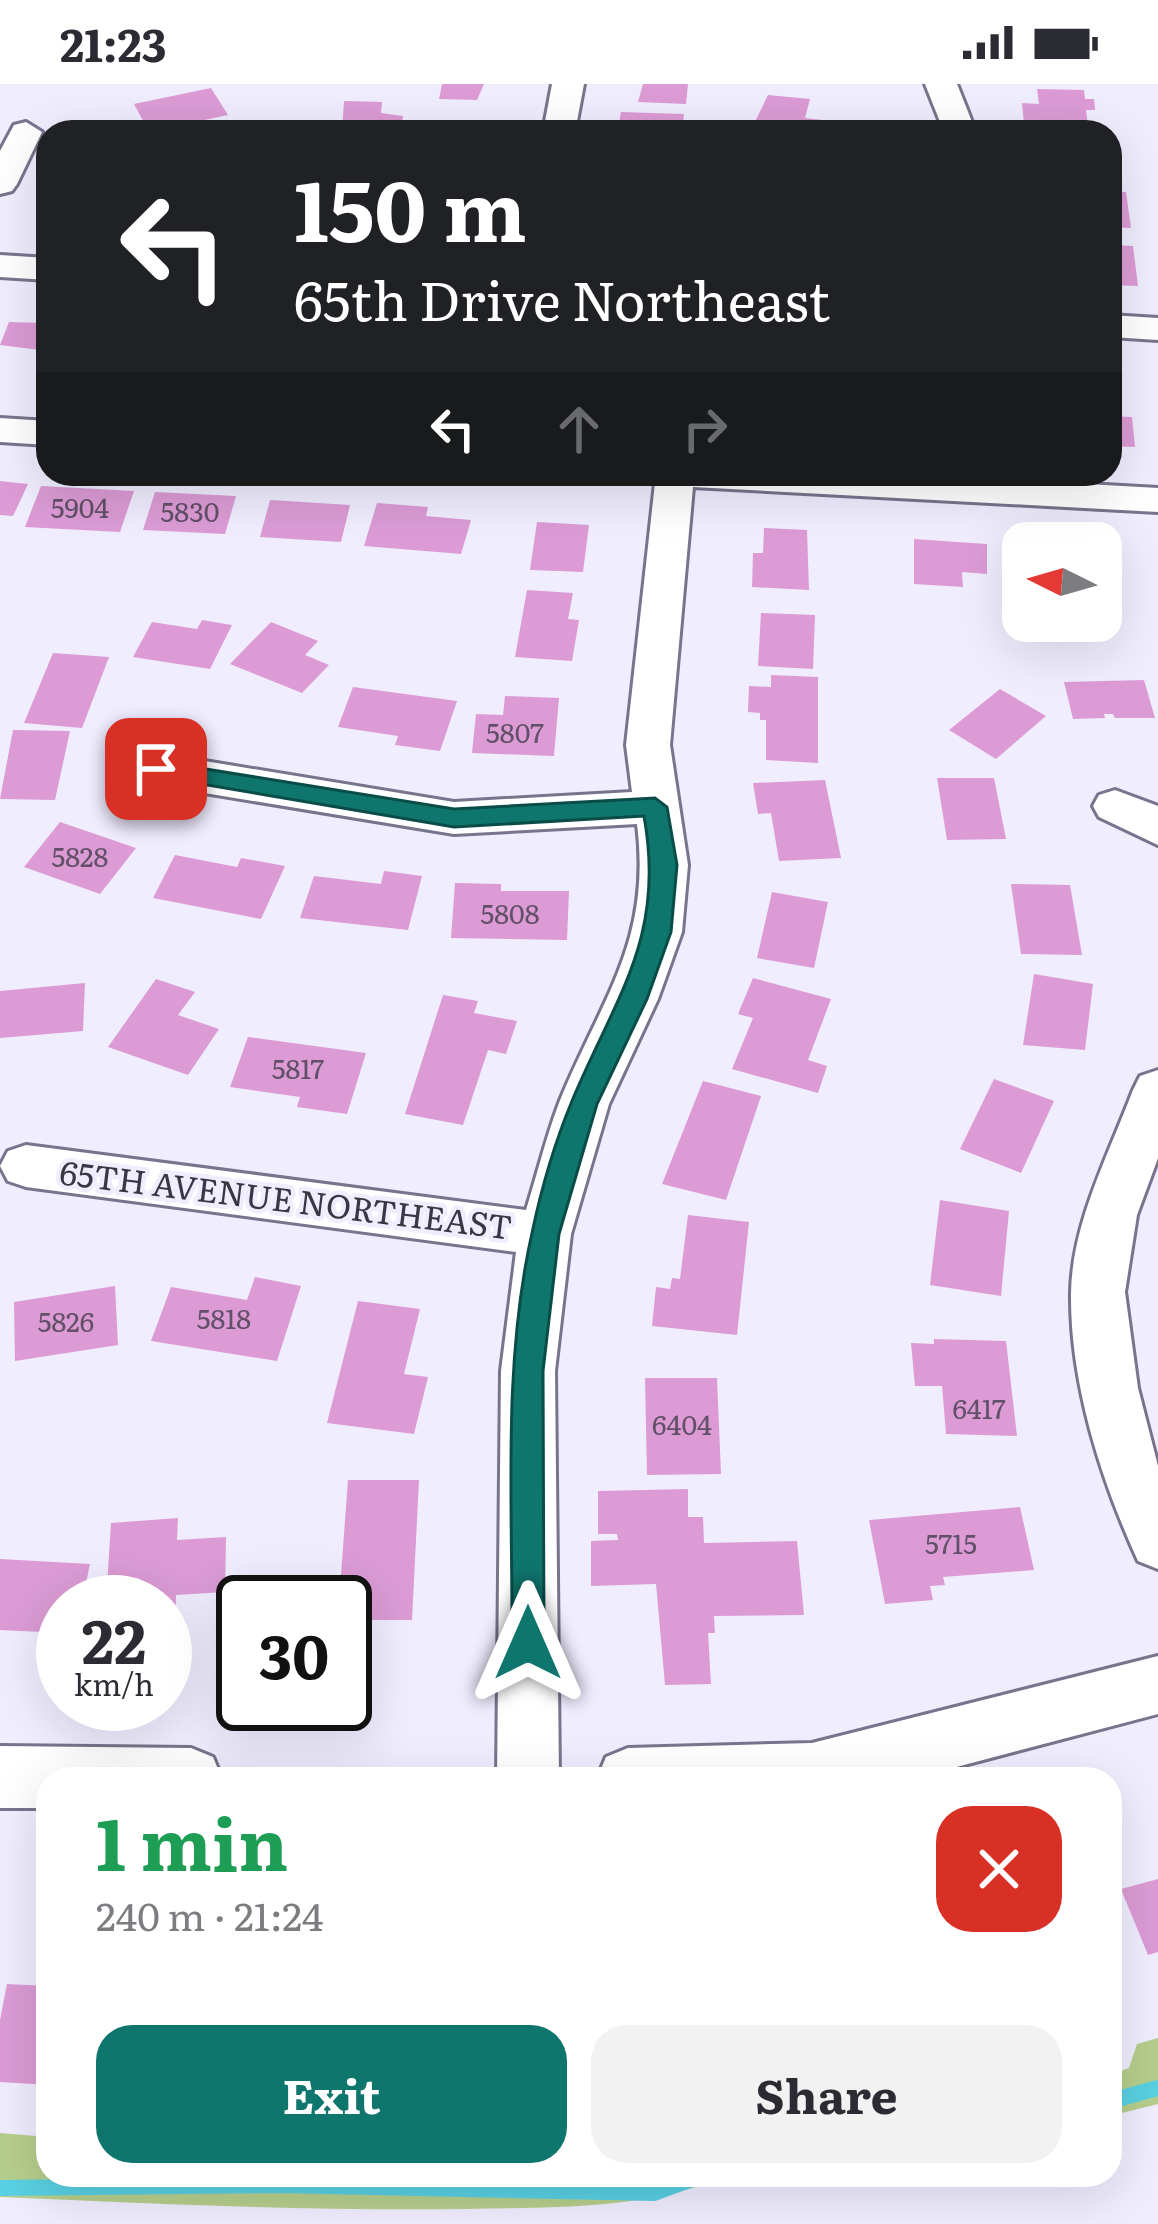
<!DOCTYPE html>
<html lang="en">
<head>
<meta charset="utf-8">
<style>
	:root { --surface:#fff; --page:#f2f2f3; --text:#2b2b33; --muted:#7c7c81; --accent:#0f766e }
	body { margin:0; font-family:Literata,serif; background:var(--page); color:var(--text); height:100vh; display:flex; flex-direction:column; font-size:45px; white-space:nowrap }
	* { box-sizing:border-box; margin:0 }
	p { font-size:39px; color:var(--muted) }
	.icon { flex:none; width:66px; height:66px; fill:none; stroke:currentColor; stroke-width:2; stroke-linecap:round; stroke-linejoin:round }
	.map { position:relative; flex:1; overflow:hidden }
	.drawer { position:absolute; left:36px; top:1683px; width:1086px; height:420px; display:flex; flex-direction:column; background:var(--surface); border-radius:36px; box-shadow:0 12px 48px #0002 }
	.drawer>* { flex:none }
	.hud { position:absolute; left:36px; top:36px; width:1086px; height:366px; border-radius:36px; box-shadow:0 12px 48px #0002; background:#202124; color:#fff; overflow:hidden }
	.needle { width:78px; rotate:275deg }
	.tools { position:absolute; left:1002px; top:438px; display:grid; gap:24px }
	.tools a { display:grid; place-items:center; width:120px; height:120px; border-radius:24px; background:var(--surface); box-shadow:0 12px 48px #0002; font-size:60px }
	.speed { position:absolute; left:36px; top:1491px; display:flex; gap:24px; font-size:60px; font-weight:700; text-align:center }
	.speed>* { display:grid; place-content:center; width:156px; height:156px; border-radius:50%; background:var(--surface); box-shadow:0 12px 48px #0002; line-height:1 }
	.speed small { font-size:30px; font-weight:400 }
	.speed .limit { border:6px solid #111; border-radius:18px; background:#fff; color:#111 }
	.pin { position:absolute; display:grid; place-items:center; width:102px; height:102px; color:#fff; margin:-51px; border-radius:24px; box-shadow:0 6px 18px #0006 }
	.me { position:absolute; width:132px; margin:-66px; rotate:0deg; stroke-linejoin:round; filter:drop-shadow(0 0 9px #0008) }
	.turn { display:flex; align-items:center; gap:42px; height:252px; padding:0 60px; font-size:54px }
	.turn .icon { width:156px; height:156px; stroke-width:2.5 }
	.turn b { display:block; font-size:84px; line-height:102px }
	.lanes { display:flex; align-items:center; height:114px; padding:0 60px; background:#0003; justify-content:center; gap:60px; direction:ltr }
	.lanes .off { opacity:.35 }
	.round { display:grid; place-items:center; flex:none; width:126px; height:126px; border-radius:36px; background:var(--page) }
	.summary { display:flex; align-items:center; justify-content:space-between; height:204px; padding:0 60px }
	h1 { font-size:72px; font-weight:700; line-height:90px; color:#1e9e55 }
	.primary-button { display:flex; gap:24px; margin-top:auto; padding:24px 60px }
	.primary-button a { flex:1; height:138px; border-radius:36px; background:var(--accent); color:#fff; font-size:48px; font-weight:700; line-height:138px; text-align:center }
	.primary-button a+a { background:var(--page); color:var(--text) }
	.status { display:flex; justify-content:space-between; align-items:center; height:84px; padding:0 60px; background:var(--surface); direction:ltr }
	.status svg { height:33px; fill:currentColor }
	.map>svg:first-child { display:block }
</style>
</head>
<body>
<div class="status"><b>21:23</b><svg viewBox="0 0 49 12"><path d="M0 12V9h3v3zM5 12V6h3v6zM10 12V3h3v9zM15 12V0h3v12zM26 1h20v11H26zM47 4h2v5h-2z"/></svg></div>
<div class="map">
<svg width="1158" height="2140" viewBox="0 0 1158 2140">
	<rect width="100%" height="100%" fill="#f0edff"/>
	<g fill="#b6ce8d">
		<polygon points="1158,1954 1158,2020 1110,2032 1110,1991 1129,1984 1137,1960"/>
		<path d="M0 2049 48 2053V2091H729C646 2126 556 2123 467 2125 311 2127 156 2120 0 2113Z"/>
	</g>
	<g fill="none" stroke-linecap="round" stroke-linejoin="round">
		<g stroke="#59d0e3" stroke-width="16">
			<polyline points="1110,2017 1158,2004"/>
			<polyline points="0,2104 280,2101 654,2109 703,2091"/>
		</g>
	</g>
	<g fill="#dc9bd5">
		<polygon points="442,0 484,0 477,16 439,15"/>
		<polygon points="643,0 688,0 686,20 638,18"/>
		<polygon points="211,4 228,31 149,48 134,20"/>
		<polygon points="1037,5 1084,6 1085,15 1094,15 1095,26 1086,26 1088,43 1024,40 1022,19 1039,20"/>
		<polygon points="768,11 810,15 805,34 831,37 828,48 750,48"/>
		<polygon points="344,17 382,18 381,29 403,32 401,48 342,48"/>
		<polygon points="621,28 684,30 682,48 618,45"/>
		<polygon points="1110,107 1126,108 1131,144 1110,143"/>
		<polygon points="1110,161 1133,162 1138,202 1110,201"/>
		<polygon points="48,229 48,267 0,261 9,238 44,239"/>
		<polygon points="1110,332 1132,333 1135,363 1110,362"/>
		<polygon points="0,397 28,400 13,432 0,431"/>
		<polygon points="41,402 134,407 120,448 25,443"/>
		<polygon points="155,408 236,412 225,450 143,446"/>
		<polygon points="270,416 350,421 341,458 260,453"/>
		<polygon points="377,419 428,423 426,432 471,436 461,470 364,462"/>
		<polygon points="537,438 589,441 583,488 530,486"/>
		<polygon points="764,444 807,446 809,506 752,503 753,469 763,469"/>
		<polygon points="914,455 987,460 987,490 962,488 963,503 914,500"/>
		<polygon points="527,506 573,509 568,535 579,536 572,577 515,573"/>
		<polygon points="761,529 815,531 813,585 758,582"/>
		<polygon points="202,536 232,541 210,585 133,573 152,538 197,545"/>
		<polygon points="271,538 318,557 305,571 329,581 302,609 230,580"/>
		<polygon points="53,569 109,573 82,644 24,639"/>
		<polygon points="771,591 818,593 818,679 766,676 766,636 760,636 760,629 748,628 749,602 771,603"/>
		<polygon points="1144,596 1155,634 1115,634 1113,630 1104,630 1105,634 1073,635 1064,598"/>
		<polygon points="353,603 457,617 440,667 395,661 398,652 338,643"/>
		<polygon points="1000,605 1046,632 996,675 949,646"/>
		<polygon points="505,612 559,614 554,672 472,669 476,630 503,631"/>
		<polygon points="13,646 70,647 55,716 0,715"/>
		<polygon points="937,694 994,694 1006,755 947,756"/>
		<polygon points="825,696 841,774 779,777 771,729 758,730 753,699"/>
		<polygon points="60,738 136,764 100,810 24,783"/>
		<polygon points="175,771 237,783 241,774 285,782 261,835 153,814"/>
		<polygon points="384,787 422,792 408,846 300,834 314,792 381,800"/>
		<polygon points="455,799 501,800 501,807 569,807 567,856 451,854"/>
		<polygon points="1011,800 1070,801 1082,871 1021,870"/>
		<polygon points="772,808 828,818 814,884 757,874"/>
		<polygon points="1034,890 1093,900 1085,966 1023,961"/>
		<polygon points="753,894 831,915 808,976 827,982 818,1009 732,985 753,934 738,930"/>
		<polygon points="156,895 195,908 178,931 219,945 188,991 108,963"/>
		<polygon points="85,899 83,947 0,954 0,907"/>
		<polygon points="443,911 478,917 474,929 517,937 506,970 488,966 463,1041 405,1030"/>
		<polygon points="248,953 366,969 347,1030 297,1023 300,1013 230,1003"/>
		<polygon points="994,995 1054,1017 1021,1089 960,1065"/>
		<polygon points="703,997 761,1012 726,1116 662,1100"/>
		<polygon points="940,1116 1009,1127 1001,1212 930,1201"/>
		<polygon points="688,1131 749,1138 737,1251 652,1242 656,1203 670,1205 672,1194 680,1195"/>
		<polygon points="255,1193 301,1202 277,1277 151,1257 171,1203 247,1216"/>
		<polygon points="115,1202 118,1261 15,1277 14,1218"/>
		<polygon points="358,1217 420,1225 404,1290 428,1293 414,1350 327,1339"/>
		<polygon points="934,1255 1006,1257 1017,1352 946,1350 942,1302 915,1302 911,1259 934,1260"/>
		<polygon points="645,1294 717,1294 721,1390 647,1391"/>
		<polygon points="348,1396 419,1396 412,1536 345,1536 345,1518 339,1518"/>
		<polygon points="688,1405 688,1433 703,1433 704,1459 797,1457 804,1531 714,1532 715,1549 708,1549 711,1600 665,1601 656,1500 591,1502 591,1457 618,1456 617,1450 598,1450 598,1407"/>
		<polygon points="1020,1423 1034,1486 943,1493 945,1501 930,1502 933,1516 885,1520 869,1436"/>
		<polygon points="178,1434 177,1456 226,1453 225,1508 176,1511 175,1547 165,1547 165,1518 106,1518 111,1439"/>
		<polygon points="0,1475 90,1480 82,1518 63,1518 63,1549 0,1546"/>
		<polygon points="1158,1795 1158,1868 1148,1871 1121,1805"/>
		<polygon points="7,1900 48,1902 48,2001 0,1998 0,1936"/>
	</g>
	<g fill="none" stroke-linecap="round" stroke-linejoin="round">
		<g stroke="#77748d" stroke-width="6">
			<g id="minor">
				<polygon points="552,0 584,0 575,48 543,48"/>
				<polygon points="925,0 957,0 976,48 944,48"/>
				<polygon points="26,38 42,48 17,100 12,107 0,110 0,67 14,41"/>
				<polygon points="0,171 48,174 48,196 0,193"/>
				<polygon points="1110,231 1158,234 1158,256 1110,253"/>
				<polygon points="0,334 48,337 48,361 0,358"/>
				<path d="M656 390H911L1158 404V428L693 403 670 661 688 781 682 848 658 915 609 1020 571 1150 555 1287 559 1695H497L501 1287 516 1168 26 1103 8 1097 0 1082 8 1067 26 1061 526 1126C537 1091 546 1053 559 1019 600 917 652 859 637 740L454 750 156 701 140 696 134 685 140 674 156 669 454 718 632 708 626 661Z"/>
				<polygon points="1115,706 1158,722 1158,761 1099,733 1093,722 1099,711"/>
				<path d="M1158 986V1074L1137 1131 1125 1208 1138 1304 1158 1382V1485L1138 1477C1101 1396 1070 1299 1071 1209 1072 1139 1109 1070 1133 1006L1140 992Z"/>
				<polygon points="1158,1572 1158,1630 911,1695 597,1695 606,1673 628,1664 812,1659"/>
				<polygon points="0,1662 191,1664 213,1673 222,1695 48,1695 48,1724 0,1724"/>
			</g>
		</g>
		<use href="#minor" fill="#fff" fill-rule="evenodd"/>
	</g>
	<path fill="#0f766e" stroke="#0a4d48" stroke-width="3" d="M156 677 454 725 655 714 667 723 677 781 671 848 647 915 597 1020 559 1150 543 1287 544 1559 539 1570 528 1574 517 1570 512 1559C513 1424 502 1282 532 1149 541 1106 555 1058 572 1017 616 912 666 853 644 732L454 743 148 691 144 685Z"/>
	<g text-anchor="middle" stroke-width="9" stroke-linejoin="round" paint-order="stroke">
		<g font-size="27" fill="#615067">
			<text x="80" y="434">5904</text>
			<text x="190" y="438">5830</text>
			<text x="515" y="659">5807</text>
			<text x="80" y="783">5828</text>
			<text x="510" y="840">5808</text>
			<text x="298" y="995">5817</text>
			<text x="224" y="1245">5818</text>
			<text x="66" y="1248">5826</text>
			<text x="979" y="1335">6417</text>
			<text x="682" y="1351">6404</text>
			<text x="951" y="1470">5715</text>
		</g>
		<g font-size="33" fill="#383742" stroke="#f0edff">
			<text transform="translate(286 1116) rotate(7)" y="12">65TH AVENUE NORTHEAST</text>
		</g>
	</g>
</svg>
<div class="tools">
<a><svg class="needle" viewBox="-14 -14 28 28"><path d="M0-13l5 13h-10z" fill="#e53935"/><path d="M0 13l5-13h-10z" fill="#7c7c81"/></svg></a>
</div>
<div class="speed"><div>22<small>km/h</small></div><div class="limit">30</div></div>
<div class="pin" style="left:156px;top:685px;background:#d93025"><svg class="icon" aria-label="arrive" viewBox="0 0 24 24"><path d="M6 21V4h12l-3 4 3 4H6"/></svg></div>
<svg class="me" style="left:528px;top:1559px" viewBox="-20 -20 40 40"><path d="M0-17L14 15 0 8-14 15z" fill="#0f766e" stroke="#fff" stroke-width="4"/></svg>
<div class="hud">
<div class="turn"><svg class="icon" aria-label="left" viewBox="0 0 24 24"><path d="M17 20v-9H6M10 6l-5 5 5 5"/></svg><div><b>150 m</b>65th Drive Northeast</div></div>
<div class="lanes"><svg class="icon" aria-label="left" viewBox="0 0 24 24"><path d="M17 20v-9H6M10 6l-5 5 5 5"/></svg><svg class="icon off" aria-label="ahead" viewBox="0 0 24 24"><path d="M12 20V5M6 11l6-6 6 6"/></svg><svg class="icon off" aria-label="right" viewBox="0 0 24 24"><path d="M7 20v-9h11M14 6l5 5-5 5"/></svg></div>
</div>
<section class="drawer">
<div class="summary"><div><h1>1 min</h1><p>240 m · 21:24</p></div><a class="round" style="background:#d93025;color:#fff"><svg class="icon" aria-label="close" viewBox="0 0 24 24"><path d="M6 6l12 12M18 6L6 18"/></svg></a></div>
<div class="primary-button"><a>Exit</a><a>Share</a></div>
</section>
</div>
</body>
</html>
